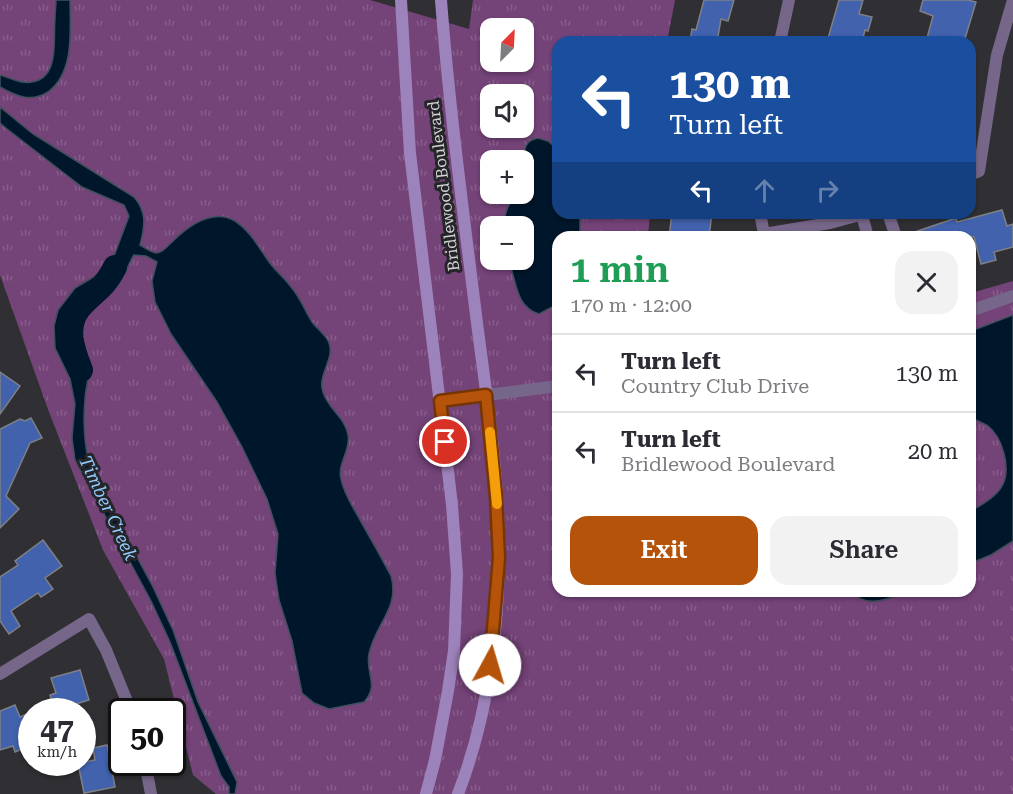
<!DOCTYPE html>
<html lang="en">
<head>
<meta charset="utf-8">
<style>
	:root { --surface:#fff; --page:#f2f2f3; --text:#2b2b33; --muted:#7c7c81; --line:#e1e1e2; --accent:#b45309 }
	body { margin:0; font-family:"Roboto Serif",serif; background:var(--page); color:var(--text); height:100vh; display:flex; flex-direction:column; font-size:22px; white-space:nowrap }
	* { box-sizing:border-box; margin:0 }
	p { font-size:20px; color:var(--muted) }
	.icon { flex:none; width:33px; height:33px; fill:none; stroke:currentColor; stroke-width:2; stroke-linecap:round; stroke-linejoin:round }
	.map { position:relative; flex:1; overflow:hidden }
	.sheet { position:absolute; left:552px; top:231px; width:424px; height:366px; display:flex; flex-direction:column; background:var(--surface); border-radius:18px; box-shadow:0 2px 4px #0004 }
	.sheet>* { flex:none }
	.guide { position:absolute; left:552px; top:36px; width:424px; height:183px; border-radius:18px; box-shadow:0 2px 4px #0004; background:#1a4fa0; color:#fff; overflow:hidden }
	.needle { width:39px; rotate:24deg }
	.tools { position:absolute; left:480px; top:18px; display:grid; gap:12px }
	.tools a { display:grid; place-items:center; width:54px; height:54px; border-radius:12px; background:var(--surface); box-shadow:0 2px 4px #0004; font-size:30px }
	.speed { position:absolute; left:18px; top:698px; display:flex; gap:12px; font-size:30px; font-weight:700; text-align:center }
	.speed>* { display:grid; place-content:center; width:78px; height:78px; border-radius:50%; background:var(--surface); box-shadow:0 2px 4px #0004; line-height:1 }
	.speed small { font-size:15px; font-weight:400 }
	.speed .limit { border:3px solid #111; border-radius:9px; background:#fff; color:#111 }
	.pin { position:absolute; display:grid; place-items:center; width:51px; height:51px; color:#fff; margin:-26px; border:3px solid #fff; border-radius:50%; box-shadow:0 2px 6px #0007 }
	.me { position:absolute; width:66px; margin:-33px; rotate:6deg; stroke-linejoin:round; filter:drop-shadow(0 0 4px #0008) }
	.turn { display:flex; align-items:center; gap:21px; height:126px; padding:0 18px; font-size:27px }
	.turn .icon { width:78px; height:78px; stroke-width:2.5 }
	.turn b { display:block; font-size:42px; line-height:51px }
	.lanes { display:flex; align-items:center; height:57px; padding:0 18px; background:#0003; justify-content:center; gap:30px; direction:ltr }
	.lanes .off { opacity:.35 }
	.round { display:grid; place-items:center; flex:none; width:63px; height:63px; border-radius:18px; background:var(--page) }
	.overview { display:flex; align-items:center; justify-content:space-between; height:102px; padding:0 18px }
	h1 { font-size:36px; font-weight:600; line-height:45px; color:#1e9e55 }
	.button { display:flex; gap:12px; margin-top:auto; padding:12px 18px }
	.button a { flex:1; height:69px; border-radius:18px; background:var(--accent); color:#fff; font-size:24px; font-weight:600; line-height:69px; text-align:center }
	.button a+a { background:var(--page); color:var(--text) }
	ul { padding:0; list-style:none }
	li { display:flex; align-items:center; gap:18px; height:78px; padding:0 18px; border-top:2px solid var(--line) }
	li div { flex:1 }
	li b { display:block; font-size:22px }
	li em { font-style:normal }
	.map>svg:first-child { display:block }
</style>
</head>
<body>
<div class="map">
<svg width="1013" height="794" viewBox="0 0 1013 794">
	<defs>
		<pattern id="grass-tufts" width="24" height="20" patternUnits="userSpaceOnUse" patternTransform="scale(1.5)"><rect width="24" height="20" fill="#744378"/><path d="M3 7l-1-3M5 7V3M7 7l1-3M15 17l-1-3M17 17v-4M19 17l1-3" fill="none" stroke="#875d8a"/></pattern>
	</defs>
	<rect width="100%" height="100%" fill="#303034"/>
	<path fill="url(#grass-tufts)" fill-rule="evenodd" d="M0 0H370L469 29 473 0H675L667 42H558V213H650L648 237H558V591H970L971 293 1013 281V794H216L193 775 164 659 103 550 49 412 0 275ZM490 28H524V62H490ZM490 94H524V128H490ZM490 160H524V194H490ZM490 226H524V260H490Z"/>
	<g fill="#00162a" stroke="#404f5e" stroke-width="1.5">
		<path d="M56 0H70C70 30 75 72 48 92 31 103 16 96 0 87V75C10 78 21 84 32 82 60 78 53 39 55 19 55 12 56 6 56 0Z"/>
		<path d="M0 107 33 134 134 197C147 212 145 226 140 245 145 248 151 252 156 253 163 253 166 247 171 243 187 227 212 208 235 221 249 230 258 246 267 259 274 270 284 277 291 287 300 297 305 311 312 322 317 329 327 336 329 343 335 359 317 375 323 392 328 409 345 417 348 435 351 451 337 463 341 479 344 494 353 507 360 520 371 539 381 557 391 576 400 608 375 624 369 654 365 674 380 684 364 702L329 709 314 703 302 693 292 641 279 600 275 573 278 534 267 499 242 447 217 402 171 334 155 302 152 281 157 262 146 256 134 255C128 264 124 279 116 287 105 298 86 291 76 307 55 338 87 351 88 376 88 384 85 392 85 399 83 420 84 439 88 459L138 559 153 587 173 630 198 702 237 782 235 794H229V787L221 776 170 642 151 601 75 460 72 438 75 404 70 379 55 348 54 326 58 310 75 288 102 272 108 265 114 256 129 216 124 205 82 187 7 129 0 123Z"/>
		<path d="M538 138 548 141 558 150V213H580V237H558V304L539 314C514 306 517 279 508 260H524V226H502L507 209 515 194H524C524 185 526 177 526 169 525 156 520 141 538 138Z"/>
		<path d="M1013 315V541L991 555 971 563V511C981 505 998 496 1003 484 1011 467 1002 437 988 426 983 423 976 420 971 418V331Z"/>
		<path d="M851 591H906C889 600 865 609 851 591Z"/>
	</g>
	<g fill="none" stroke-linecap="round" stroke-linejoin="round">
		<path stroke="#00162a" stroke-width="24" d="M81 370C72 348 63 322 84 303 99 288 104 288 115 267"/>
	</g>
	<g fill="#4262ae" stroke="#7e8085" stroke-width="1.5">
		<polygon points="704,0 734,0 728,21 721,19 717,42 690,42 692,29 696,30"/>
		<polygon points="839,0 863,0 859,14 872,17 868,31 865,30 862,42 827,42"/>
		<polygon points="923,0 968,0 976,2 964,42 926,42 933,16 920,11"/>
		<polygon points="1002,210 1007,226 1013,224 1013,247 994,252 996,260 981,264 974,237 907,237 906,235 956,218 957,222"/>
		<polygon points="672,213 712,213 709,237 669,237"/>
		<polygon points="0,372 20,386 0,414"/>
		<polygon points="31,418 42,438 30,443 6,496 19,509 0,528 0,429 20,419 25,421"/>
		<polygon points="43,540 62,566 45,578 53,589 41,597 38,593 11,611 20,626 9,634 0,621 0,577 18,565 15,561"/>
		<polygon points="80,670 89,700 66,707 68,711 55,711 50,695 56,693 51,678"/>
		<polygon points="15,705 20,717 32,712 32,745 15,752 13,746 0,750 0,711"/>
		<polygon points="107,745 115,787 84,793 78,763 95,760 93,748"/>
	</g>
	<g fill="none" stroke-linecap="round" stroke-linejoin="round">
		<g stroke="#766689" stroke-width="12">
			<polyline points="780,42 789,0"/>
			<polyline points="970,175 979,171 997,55 1013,0"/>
			<polyline points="760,213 764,234 830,223 867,213"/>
			<polyline points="888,213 896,237"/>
			<polyline points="862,215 868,237"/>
			<polyline points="970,311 1013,296"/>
			<polyline points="440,401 558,386"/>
			<polyline points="0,674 89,619 106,650 131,711"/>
			<polyline points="145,762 151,794"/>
		</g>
		<g stroke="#9d83bb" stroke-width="12">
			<polyline points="401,0 410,153 452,505 457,574 454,651 448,691 435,760 426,794"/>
			<path d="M441 0C449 105 463 210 476 315 486 395 500 477 499 558 498 637 486 721 458 794"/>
		</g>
	</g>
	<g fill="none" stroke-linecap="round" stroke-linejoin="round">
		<g stroke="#753606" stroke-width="15">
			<polyline id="route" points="445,442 440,401 486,395 496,497 499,558 490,665"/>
		</g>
		<use href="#route" stroke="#b45309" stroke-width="10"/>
		<polyline stroke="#f59e0b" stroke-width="10" points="490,432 497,504"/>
	</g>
	<g text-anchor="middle" stroke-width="6" stroke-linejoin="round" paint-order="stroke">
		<g font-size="16" fill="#d4d5d7" stroke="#26262a">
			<text transform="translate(443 186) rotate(-97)" y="6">Bridlewood Boulevard</text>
		</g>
		<g font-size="18" font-style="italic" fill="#90cbfe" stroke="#26262a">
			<text transform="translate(108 508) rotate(65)" y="6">Timber Creek</text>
		</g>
	</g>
</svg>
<div class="tools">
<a><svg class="needle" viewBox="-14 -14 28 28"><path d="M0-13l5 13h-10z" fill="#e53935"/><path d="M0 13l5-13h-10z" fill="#7c7c81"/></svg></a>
<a><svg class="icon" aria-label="sound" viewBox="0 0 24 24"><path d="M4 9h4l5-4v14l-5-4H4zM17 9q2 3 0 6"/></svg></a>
<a>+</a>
<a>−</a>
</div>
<div class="speed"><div>47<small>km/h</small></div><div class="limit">50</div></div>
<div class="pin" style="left:445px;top:442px;background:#d93025"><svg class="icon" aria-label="arrive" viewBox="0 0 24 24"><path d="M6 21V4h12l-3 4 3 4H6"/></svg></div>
<svg class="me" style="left:490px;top:665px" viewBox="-20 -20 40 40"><circle r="19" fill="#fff"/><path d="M0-13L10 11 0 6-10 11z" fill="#b45309"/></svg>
<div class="guide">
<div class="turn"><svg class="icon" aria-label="left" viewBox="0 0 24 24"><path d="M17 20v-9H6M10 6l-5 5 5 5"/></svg><div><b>130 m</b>Turn left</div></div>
<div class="lanes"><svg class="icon" aria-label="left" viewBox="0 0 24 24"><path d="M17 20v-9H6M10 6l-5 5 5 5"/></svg><svg class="icon off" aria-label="ahead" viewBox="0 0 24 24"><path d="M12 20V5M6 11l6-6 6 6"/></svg><svg class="icon off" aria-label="right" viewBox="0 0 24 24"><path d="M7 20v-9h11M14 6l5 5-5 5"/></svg></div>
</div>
<section class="sheet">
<div class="overview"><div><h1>1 min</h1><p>170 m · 12:00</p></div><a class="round"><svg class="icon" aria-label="close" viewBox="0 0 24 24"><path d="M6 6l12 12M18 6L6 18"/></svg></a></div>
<ul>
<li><svg class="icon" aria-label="left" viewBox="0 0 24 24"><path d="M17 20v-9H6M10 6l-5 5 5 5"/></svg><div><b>Turn left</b><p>Country Club Drive</p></div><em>130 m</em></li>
<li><svg class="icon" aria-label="left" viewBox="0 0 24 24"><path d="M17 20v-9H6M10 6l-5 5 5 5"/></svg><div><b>Turn left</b><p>Bridlewood Boulevard</p></div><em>20 m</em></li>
</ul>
<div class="button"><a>Exit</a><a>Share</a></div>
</section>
</div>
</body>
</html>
